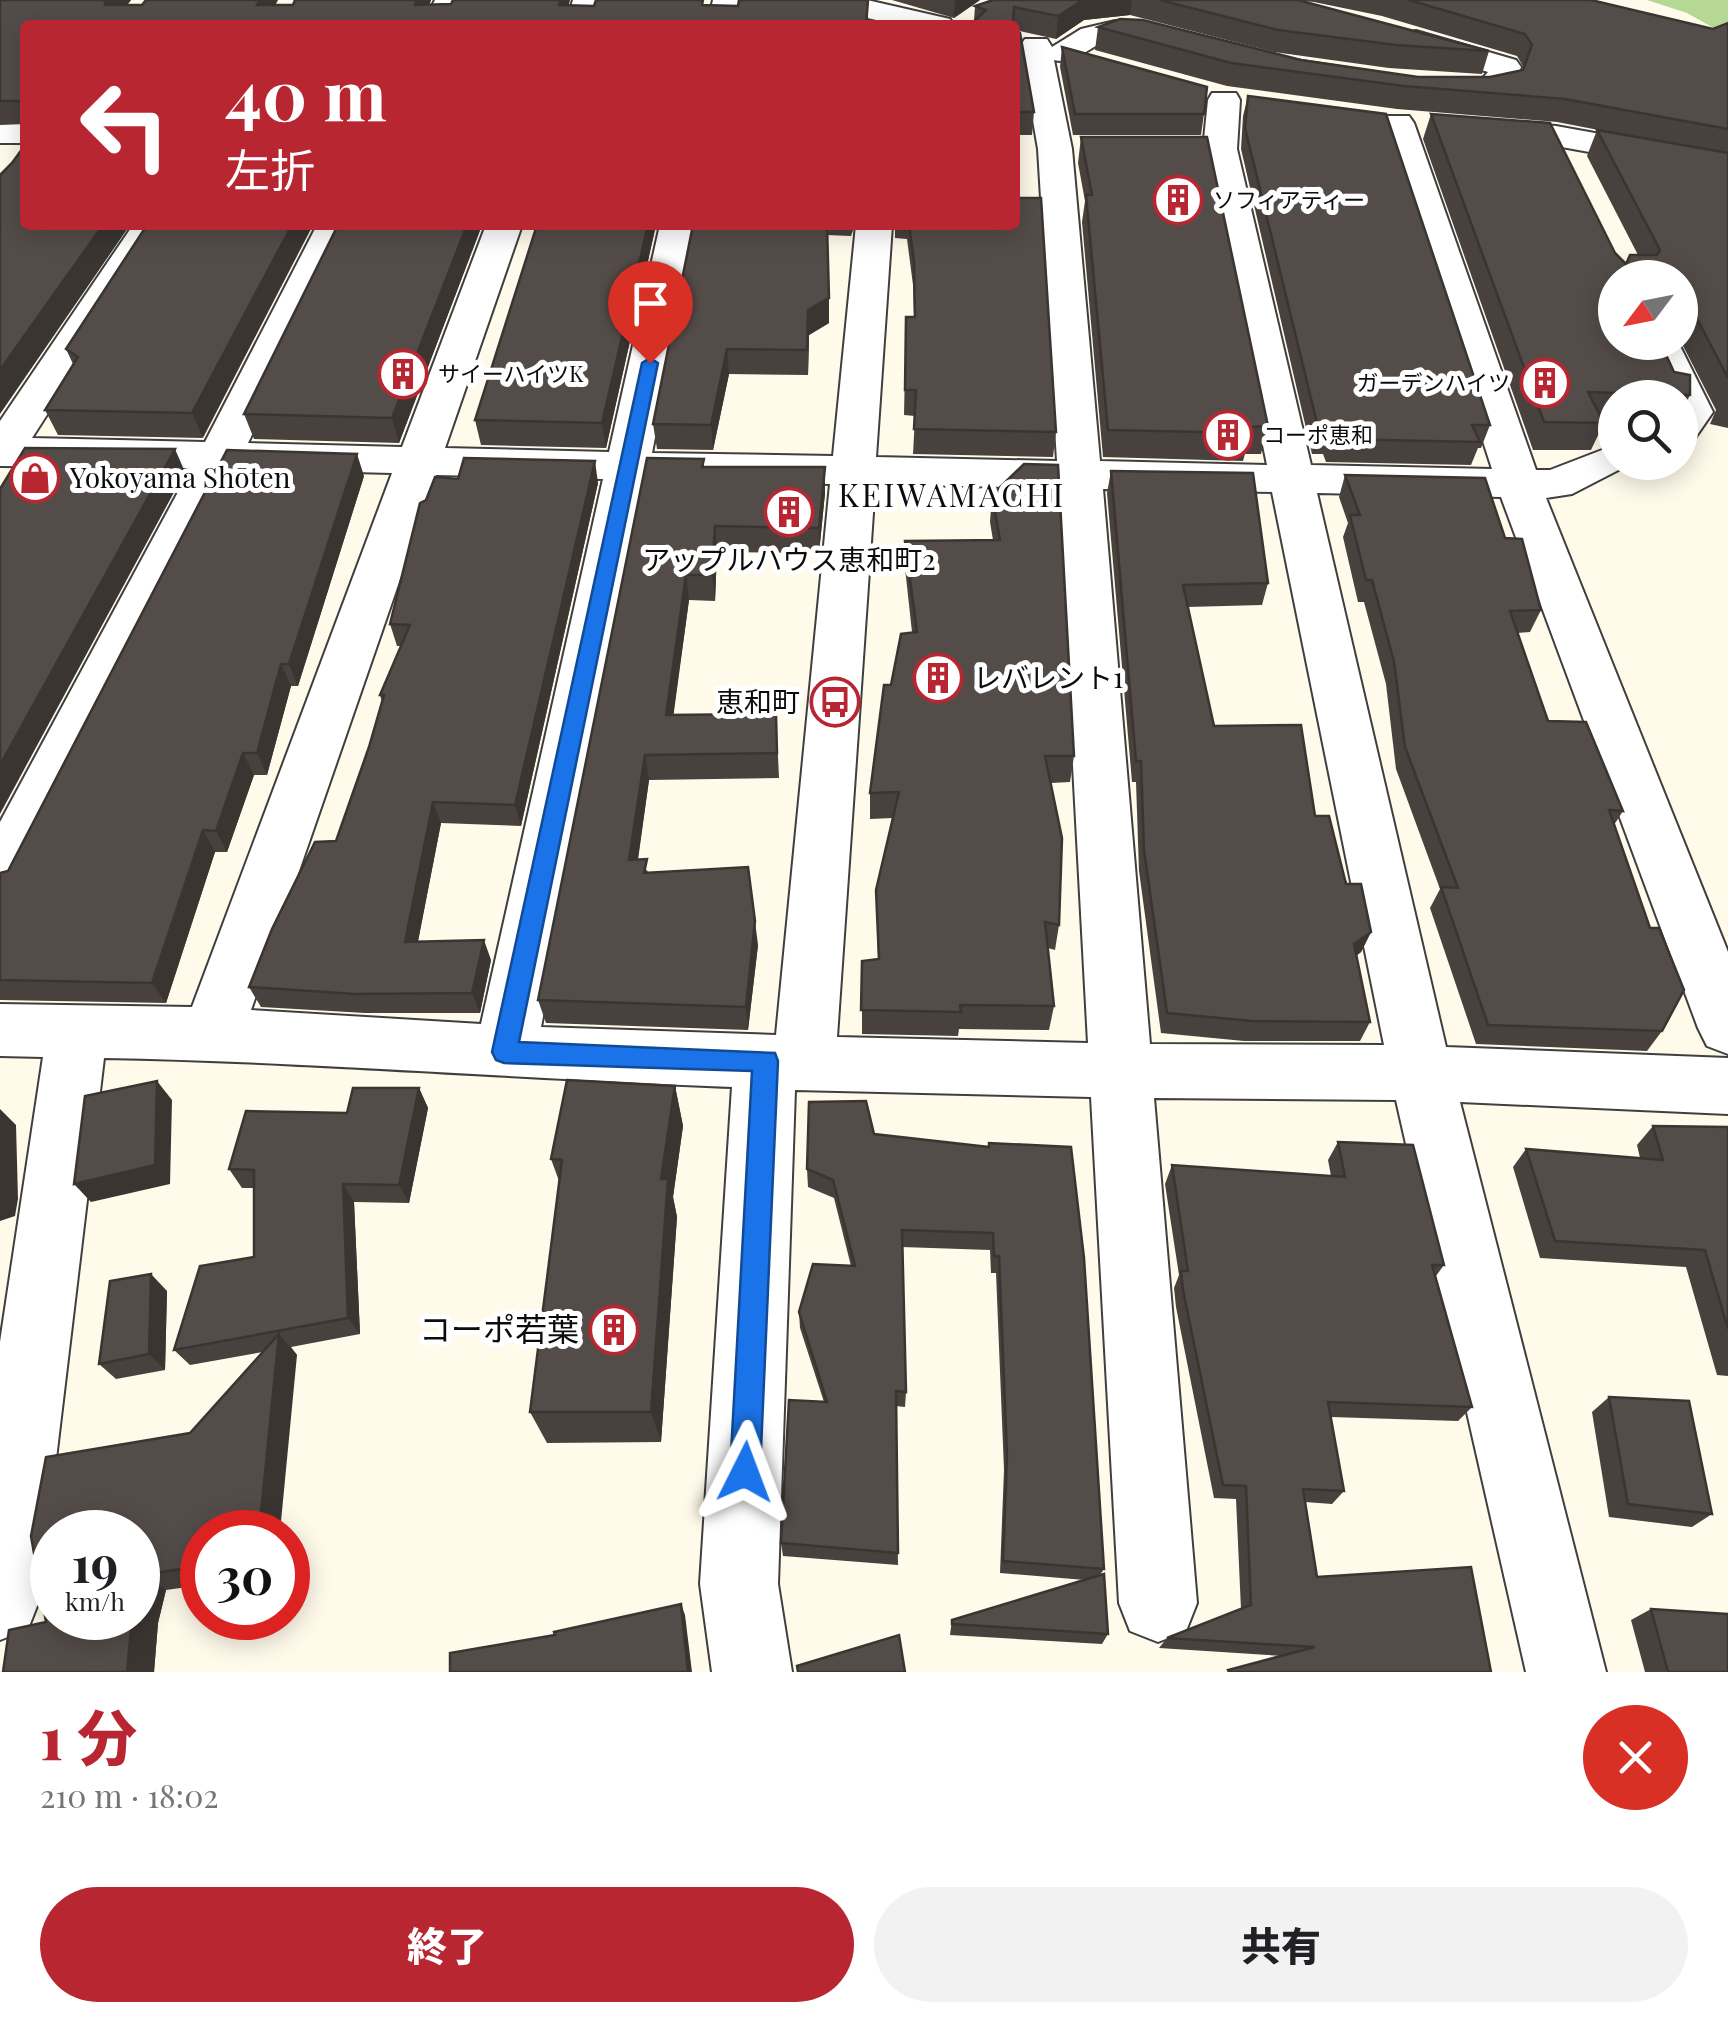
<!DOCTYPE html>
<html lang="ja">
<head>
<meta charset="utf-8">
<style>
	:root { --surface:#fff; --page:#f2f2f2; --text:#202124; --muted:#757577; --accent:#b82731 }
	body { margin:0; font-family:"Playfair Display","Noto Sans JP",serif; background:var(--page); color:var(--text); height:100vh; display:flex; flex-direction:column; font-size:38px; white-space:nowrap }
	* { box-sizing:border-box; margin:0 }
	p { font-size:32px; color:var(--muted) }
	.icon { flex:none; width:55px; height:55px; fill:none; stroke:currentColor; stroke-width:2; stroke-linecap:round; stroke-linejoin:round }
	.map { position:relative; height:1672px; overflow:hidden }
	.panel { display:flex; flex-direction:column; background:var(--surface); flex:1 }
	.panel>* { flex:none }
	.banner { position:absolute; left:20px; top:20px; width:1000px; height:210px; border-radius:10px; box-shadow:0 5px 25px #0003; background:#b82731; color:#fff; overflow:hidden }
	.needle { width:65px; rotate:238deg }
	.buttons { position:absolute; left:1598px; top:260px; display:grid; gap:20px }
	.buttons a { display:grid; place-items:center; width:100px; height:100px; border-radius:50%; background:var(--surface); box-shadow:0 5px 25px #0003; font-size:50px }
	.speed { position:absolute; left:30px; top:1510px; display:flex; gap:20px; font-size:50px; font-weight:700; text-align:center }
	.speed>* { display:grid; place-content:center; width:130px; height:130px; border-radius:50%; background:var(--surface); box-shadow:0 5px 25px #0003; line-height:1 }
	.speed small { font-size:25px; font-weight:400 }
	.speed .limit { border:15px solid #d22; background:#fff; color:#111 }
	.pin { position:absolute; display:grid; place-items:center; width:85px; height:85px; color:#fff; margin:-102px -42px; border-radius:50% 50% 50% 0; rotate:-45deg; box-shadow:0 0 10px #0007 }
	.pin .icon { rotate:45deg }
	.me { position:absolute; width:110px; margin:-55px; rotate:3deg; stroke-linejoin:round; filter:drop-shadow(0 0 8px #0008) }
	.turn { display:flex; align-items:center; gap:35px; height:210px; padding:0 40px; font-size:45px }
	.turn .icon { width:130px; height:130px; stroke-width:2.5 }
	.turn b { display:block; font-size:70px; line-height:85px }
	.round { display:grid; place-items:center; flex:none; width:105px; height:105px; border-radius:52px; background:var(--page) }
	.overview { display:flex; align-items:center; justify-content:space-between; height:170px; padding:0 40px }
	h1 { font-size:60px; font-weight:800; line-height:75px; color:var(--accent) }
	.action { display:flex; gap:20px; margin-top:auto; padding:20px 40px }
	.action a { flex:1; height:115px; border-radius:60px; background:var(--accent); color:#fff; font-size:40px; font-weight:800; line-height:115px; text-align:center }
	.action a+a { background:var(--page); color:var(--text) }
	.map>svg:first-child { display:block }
</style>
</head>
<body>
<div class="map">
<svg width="1728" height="1672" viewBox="0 0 1728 1672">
	<rect width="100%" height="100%" fill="#fffaea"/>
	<polygon fill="#b5d895" points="1647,0 1728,0 1728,36 1687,13"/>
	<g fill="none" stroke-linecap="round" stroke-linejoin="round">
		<g stroke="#3f3f3f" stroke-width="4">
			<g id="minor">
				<polygon points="435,0 465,0 452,25 422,25"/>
				<polygon points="573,0 603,0 595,25 565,25"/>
				<polygon points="713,0 743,0 737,25 707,25"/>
				<polygon points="811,0 867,0 950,19 954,25 898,25 815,6"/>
				<path d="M1115 21 1183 34 1188 41 1183 48C1159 53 1137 35 1113 39 1091 43 1077 66 1054 60L1072 149 1100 461 1267 465 1203 149 1208 100 1212 93H1236L1240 100 1237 149 1311 465 1492 469 1380 123 1385 116H1409L1414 123 1536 470H1550L1615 445V462H1634L1572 494 1546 498 1728 952V1054L1707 1046 1698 1028 1501 497 1317 493 1446 1047 1728 1058V1114L1460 1102 1606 1672H1526L1396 1100 1154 1098 1197 1603 1186 1631 1158 1642 1130 1631 1119 1603 1091 1097 795 1090 778 1584 792 1672H712L700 1584 732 1087C523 1079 314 1062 104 1058L39 1601 28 1629 0 1640V1342L43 1057 0 1056V1004L192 1007 392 473 234 469 20 890 0 896V822L191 468 0 466V421L133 225H169L32 438 205 442 317 225H353L248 443 402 447 486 225H522L445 448 609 452 660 225H696L652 453 833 456 856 225H892L876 457 1057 461 1038 149 1020 46 1025 39H1047L1052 47 1081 29ZM436 475 603 479 481 1024 251 1010ZM647 480 830 484 776 1035 541 1027ZM875 484 1058 488 1088 1043 837 1037ZM1103 489 1272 492 1384 1045 1150 1044Z"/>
				<polygon points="1416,31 1516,60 1521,67 1512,92 1482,99 1427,93 1422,86 1427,79 1482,79 1488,72 1405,47 1401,40 1405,33"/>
				<polygon points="1483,120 1556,126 1728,157 1728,177 1556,146 1471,137 1466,130 1471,123"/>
				<rect x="0" y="123" width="25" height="20"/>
				<polygon points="1638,342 1678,342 1713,412 1695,438 1680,442 1680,398 1664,398"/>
			</g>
		</g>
		<use href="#minor" fill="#fff" fill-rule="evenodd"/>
	</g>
	<g fill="#48413e">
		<polygon points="0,0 131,0 127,5 293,5 295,0 431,0 429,5 451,4 453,0 570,0 568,5 738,6 868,0 868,25 25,25 25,124 0,125"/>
		<polygon points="892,0 980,0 954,18"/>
		<polygon points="993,0 1591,0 1713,29 1728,23 1728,428 1710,424 1716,410 1680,340 1680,278 1615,278 1674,372 1690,395 1680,415 1680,398 1615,398 1615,421 1602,420 1604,423 1591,450 1533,450 1423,139 1431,114 1615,253 1626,264 1638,255 1587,156 1597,130 1614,133 1557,122 1397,109 1227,86 1095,50 1098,27 1418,77 1490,77 1523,70 1524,68 1517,56 1382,16 1314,2 1302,1 1489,51 1482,74 1389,68 1274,52 1130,15 1084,20 1056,39 1015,30 1015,25 970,25 974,21 975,6"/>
		<polygon points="1015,30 1034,112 1032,135 1015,135"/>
		<polygon points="1062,47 1204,114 1201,135 1073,135 1060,67"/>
		<polygon points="1248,96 1490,425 1481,448 1478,448 1471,465 1326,462 1323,454 1312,454 1241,149 1243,116"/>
		<polygon points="1081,137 1268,426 1261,454 1245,454 1243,461 1103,457 1082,222 1085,201 1078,163"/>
		<polygon points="147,225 203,438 58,435 45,410 73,364 66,349"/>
		<polygon points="338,225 482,225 399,443 254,439 244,414"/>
		<polygon points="537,225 656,225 606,448 481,445 475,420"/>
		<polygon points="693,225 855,225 851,236 827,235 829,323 809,335 808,375 729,374 713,450 657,449 653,424"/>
		<polygon points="895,225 1015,225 1056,432 1053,457 913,454 915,416 904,415 906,317 914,317 913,285 907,239 895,238"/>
		<polygon points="704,459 704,467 825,493 819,553 717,552 715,601 689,600 673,715 776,714 779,778 649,780 638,860 649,873 758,945 748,1030 546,1023 538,1000"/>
		<polygon points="1111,471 1268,583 1262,605 1187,607 1214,726 1315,816 1371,932 1361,952 1356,956 1370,1022 1360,1041 1244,1041 1161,1033 1139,871 1136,782 1132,782 1107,493"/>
		<polygon points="1345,475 1505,538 1541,610 1530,632 1517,633 1548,721 1623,811 1614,825 1662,1031 1647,1051 1476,1044 1430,908 1440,889 1396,769 1386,684 1364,602 1358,602 1343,537 1348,523 1339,497"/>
		<polygon points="364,476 298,686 291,686 267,775 254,775 227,852 215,852 166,1003 0,1000 0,873 8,871"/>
		<polygon points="458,479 598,483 521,826 441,823 418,941 491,960 480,1013 365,1013 261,1007 249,987 336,841 369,747 382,702 380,695 401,646 397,646 390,624 426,500"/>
		<polygon points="992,495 1074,756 1070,782 1051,783 1059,925 1055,950 1048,948 1054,1006 1049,1030 959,1029 958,1036 862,1034 862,961 878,959 876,890 893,818 870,819 870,793 912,632 905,568 905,541 993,540 990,522"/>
		<polygon points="675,1086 683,1126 673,1197 677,1217 661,1442 547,1443 530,1412 559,1181 551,1159"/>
		<polygon points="419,1088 428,1108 409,1203 354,1202 360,1334 291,1347 297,1355 202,1532 202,1585 166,1590 158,1623 154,1672 3,1672 46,1622 190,1433 263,1352 190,1365 174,1350 254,1257 254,1188 242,1188 229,1169 347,1113"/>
		<polygon points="1653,1126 1728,1127 1728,1376 1717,1375 1686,1267 1540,1258 1513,1167 1526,1149 1640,1158 1637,1145"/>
		<polygon points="874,1134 989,1147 1104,1569 1100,1575 1108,1634 1102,1644 950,1635 952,1620 1085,1580 1000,1573 1004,1470 996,1273 991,1273 990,1250 902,1247 906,1392 905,1407 896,1406 898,1565 783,1556 781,1543 824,1402 800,1328 799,1312 851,1266 834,1198 808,1187 807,1169"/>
		<polygon points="1338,1142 1444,1265 1436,1276 1472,1407 1458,1421 1331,1417 1344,1491 1332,1504 1305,1502 1317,1577 1491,1672 1227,1672 1283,1656 1159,1648 1167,1638 1241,1609 1236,1499 1214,1498 1176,1307 1174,1288 1179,1275 1165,1184 1172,1165 1331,1176 1328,1160"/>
		<polygon points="167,1291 165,1370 116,1379 99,1364"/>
		<polygon points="1609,1397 1712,1514 1692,1527 1609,1517 1592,1412"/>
		<polygon points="1651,1609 1728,1672 1645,1672 1631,1620"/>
	</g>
	<g fill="#3b3532">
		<polygon points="105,0 131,0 113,23 105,5"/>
		<polygon points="260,0 278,0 265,25 257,5"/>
		<polygon points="417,0 431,0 421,25 415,5"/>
		<polygon points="560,0 570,0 563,25 559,5"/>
		<polygon points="955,0 980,0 954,18"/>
		<polygon points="1083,0 1132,0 1130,15 1084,20 1056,39 1058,16"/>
		<polygon points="103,225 130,225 0,414 0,370"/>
		<polygon points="292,225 313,225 203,438 192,413"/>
		<polygon points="467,225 482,225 399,443 392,418"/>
		<polygon points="648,225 656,225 606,448 602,423"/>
		<polygon points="829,298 829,323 809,335 808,375 808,310"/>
		<polygon points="727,349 729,374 713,450 711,425"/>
		<polygon points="175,449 185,472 0,814 0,765"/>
		<polygon points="357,454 364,476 298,686 289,664"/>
		<polygon points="595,461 598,483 521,826 515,805"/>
		<polygon points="825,467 825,493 819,553 819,528"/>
		<polygon points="715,526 717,552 715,601 712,575"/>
		<polygon points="686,575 689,600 670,741 666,715"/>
		<polygon points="281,664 291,686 267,775 257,753"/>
		<polygon points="243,753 254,775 227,852 216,831"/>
		<polygon points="645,755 649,780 634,885 629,860"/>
		<polygon points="433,802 441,823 414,962 405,942"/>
		<polygon points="203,830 215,852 166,1003 152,983"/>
		<polygon points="755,921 758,945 748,1030 746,1007"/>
		<polygon points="1371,932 1361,952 1344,965 1354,944"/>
		<polygon points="484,940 491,960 480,1013 472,993"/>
		<polygon points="157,1081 172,1100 170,1184 91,1202 74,1184"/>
		<polygon points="675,1086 683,1126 673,1197 677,1217 661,1442 651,1412 661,1179"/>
		<polygon points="419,1088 428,1108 409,1203 399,1185"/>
		<polygon points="0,1109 16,1125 18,1199 15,1216 0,1221"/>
		<polygon points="343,1184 354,1202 360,1334 348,1318"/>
		<polygon points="151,1274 167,1291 165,1370 149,1354"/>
		<polygon points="279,1334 297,1355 280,1532 259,1532"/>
		<polygon points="141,1575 166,1590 158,1623 154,1672 127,1672 132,1618 138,1618 138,1591"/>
		<polygon points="681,1604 685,1615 692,1672 688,1672"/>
	</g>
	<g fill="#544c48" stroke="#3b3532" stroke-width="2.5">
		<polygon points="0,0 105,0 105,5 142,5 146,0 260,0 257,5 293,5 295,0 417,0 415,5 451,4 453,0 560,0 559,5 594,6 596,0 703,0 702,5 738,6 739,0 868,0 866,25 25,25 25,101 0,101"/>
		<polygon points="993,0 1083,0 1058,16 1014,7 1013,25 970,25 986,10 975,6"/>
		<polygon points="1160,0 1298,0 1489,51 1396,45 1278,30"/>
		<polygon points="1409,0 1591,0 1713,29 1728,23 1728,129 1565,99 1404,86 1231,63 1098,27 1120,19 1143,20 1301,60 1418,77 1490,77 1523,70 1532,45 1525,34"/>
		<polygon points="1015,30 1020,33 1034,112 1017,112 1015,115"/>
		<polygon points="1062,47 1207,87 1204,114 1075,114"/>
		<polygon points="1248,96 1386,114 1490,425 1472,425 1480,442 1333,439 1330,431 1319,431 1245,128"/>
		<polygon points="1431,114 1550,123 1615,253 1626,264 1630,255 1657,255 1660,250 1597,130 1728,153 1728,378 1694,313 1680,314 1680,278 1615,278 1615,342 1660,342 1674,372 1690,375 1690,395 1588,392 1604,423 1544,422"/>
		<polygon points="1081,137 1207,137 1268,426 1249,427 1250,433 1108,430 1086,195 1092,195"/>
		<polygon points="25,145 25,225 103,225 0,370 0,175 12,163"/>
		<polygon points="1015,198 1041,198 1056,432 914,429 916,390 905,390 906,317 915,317 914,261 909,225 1015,225"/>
		<polygon points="147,225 292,225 192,413 45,410 78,357 66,349"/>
		<polygon points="338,225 467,225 392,418 244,414"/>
		<polygon points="537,225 648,225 602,423 475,420"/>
		<polygon points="693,225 827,225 829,298 808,310 807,350 727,349 711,425 653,424"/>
		<polygon points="25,448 175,449 0,765 0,489"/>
		<polygon points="227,450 357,454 289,664 281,664 257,753 243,753 216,831 203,830 152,983 0,980 0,873 8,871"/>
		<polygon points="464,458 595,461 515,805 433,802 405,942 484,940 472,993 355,994 249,987 272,929 315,842 336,841 369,747 384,695 380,695 410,625 390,624 420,503 426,500 435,477 458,479"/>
		<polygon points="647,458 704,459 702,467 825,467 819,528 715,526 712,575 686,575 666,715 776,714 777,753 645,755 629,860 647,859 644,873 748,867 755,921 746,1007 538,1000"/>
		<polygon points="1024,464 1058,465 1074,756 1045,756 1062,838 1059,925 1045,922 1054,1006 960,1005 961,1012 861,1010 862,961 879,959 876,890 899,792 870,793 884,685 891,685 901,634 917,632 905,541 1000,540 992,495"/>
		<polygon points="1111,471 1253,473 1268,583 1183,585 1214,726 1301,725 1315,816 1329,816 1346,884 1361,884 1371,932 1354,944 1370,1022 1252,1021 1167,1013 1144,850 1141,761 1136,761"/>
		<polygon points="1345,475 1485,478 1505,538 1522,539 1541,610 1510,611 1548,721 1586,722 1623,811 1609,810 1650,928 1659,928 1684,990 1662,1031 1488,1025 1441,887 1458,888 1405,747 1394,662 1372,580 1366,580 1350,515 1360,515"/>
		<polygon points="567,1080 675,1086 661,1179 668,1179 651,1412 530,1412 562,1160 551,1159"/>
		<polygon points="157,1081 155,1165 74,1184 85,1096"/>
		<polygon points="353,1088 419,1088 399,1185 343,1184 348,1318 174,1350 200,1266 254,1257 254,1170 229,1169 246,1111 347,1113"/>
		<polygon points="866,1101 874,1134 989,1147 989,1143 1071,1147 1084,1258 1104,1569 1003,1561 1007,1456 999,1256 994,1256 993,1233 902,1230 906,1392 896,1391 898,1553 781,1543 789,1400 827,1402 799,1312 813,1264 855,1266 833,1180 807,1169 809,1102"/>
		<polygon points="1653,1126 1728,1127 1728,1329 1705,1250 1555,1241 1526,1149 1663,1160"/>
		<polygon points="1338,1142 1413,1145 1444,1265 1432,1265 1472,1407 1328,1402 1344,1491 1303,1489 1317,1577 1471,1567 1491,1672 1229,1672 1228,1670 1315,1647 1167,1638 1251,1605 1246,1486 1223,1485 1183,1290 1181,1271 1188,1271 1172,1165 1345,1177"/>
		<polygon points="151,1274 149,1354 99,1364 110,1281"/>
		<polygon points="279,1334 259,1532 202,1532 202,1566 141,1575 138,1591 138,1532 52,1532 52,1618 132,1618 127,1672 3,1672 9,1630 46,1622 31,1536 46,1457 190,1433"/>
		<polygon points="1609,1397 1689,1401 1712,1514 1628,1504"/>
		<polygon points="1104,1574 1108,1634 952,1624 952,1620"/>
		<polygon points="681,1604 688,1672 450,1672 450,1653 555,1635 554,1632"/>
		<polygon points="1651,1609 1728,1614 1728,1672 1668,1672"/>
		<polygon points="899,1635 905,1672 798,1672 797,1666"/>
	</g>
	<polygon fill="#1a73e8" stroke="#114b97" stroke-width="2.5" points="650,358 658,363 519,1042 775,1053 778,1061 760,1472 756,1483 745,1487 734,1483 730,1472 752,1071 504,1063 496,1060 492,1052 642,363"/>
	<defs>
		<g id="building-ring" transform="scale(2.5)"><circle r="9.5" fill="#fff" stroke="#b82731" stroke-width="1.5"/><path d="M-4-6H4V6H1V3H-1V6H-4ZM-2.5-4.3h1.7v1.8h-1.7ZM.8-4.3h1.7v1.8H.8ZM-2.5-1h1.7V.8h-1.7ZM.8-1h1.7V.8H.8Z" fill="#b82731"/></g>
		<g id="shop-ring" transform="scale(2.5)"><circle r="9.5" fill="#fff" stroke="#b82731" stroke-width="1.5"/><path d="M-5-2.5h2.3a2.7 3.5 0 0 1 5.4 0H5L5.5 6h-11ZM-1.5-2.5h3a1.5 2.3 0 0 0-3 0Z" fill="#b82731"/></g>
		<g id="bus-ring" transform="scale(2.5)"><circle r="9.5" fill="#fff" stroke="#b82731" stroke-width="1.5"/><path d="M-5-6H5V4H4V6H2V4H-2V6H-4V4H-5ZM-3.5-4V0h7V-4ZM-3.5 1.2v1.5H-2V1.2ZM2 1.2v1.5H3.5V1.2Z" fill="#b82731"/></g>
	</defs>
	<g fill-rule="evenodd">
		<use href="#building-ring" x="1178" y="200"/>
		<use href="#building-ring" x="403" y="374"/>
		<use href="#building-ring" x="1545" y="383"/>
		<use href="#building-ring" x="1228" y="435"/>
		<use href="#shop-ring" x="35" y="478"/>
		<use href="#building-ring" x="789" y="512"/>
		<use href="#building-ring" x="938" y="678"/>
		<use href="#bus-ring" x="835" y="702"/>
		<use href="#building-ring" x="614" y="1330"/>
	</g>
	<g text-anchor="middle" stroke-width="10" stroke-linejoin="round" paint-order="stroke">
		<g font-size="22" fill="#0c0c0c" stroke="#fff" text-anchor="start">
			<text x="1213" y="208">ソフィアティー</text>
			<text x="438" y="382">サイーハイツK</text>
			<text x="1510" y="391" text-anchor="end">ガーデンハイツ</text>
			<text x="1263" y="443">コーポ恵和</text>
		</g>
		<g font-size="28" fill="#0c0c0c" stroke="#fff" text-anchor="start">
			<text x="70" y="488">Yokoyama Shōten</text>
			<text x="789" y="570" text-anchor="middle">アップルハウス恵和町2</text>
			<text x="973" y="688">レバレント1</text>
			<text x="800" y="712" text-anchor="end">恵和町</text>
		</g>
		<g font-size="32" letter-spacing="2.5" fill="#0c0c0c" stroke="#fff">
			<text x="952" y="507">KEIWAMACHI</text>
		</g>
		<g font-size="32" fill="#0c0c0c" stroke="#fff" text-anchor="end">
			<text x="579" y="1341">コーポ若葉</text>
		</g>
	</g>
</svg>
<div class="buttons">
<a><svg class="needle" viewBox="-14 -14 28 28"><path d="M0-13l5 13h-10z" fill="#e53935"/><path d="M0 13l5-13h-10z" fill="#757577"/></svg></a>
<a><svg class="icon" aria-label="search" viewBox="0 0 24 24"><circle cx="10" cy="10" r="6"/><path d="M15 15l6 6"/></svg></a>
</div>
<div class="speed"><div>19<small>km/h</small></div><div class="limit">30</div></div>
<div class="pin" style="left:650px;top:363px;background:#d93025"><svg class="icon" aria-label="arrive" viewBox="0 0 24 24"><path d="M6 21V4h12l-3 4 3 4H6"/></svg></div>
<svg class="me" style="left:745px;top:1472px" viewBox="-20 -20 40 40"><path d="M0-17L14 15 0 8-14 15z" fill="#1a73e8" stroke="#fff" stroke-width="4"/></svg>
<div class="banner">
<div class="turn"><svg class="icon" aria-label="left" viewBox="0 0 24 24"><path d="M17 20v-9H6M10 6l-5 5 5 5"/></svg><div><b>40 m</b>左折</div></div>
</div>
</div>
<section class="panel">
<div class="overview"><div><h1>1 分</h1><p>210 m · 18:02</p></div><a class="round" style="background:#d93025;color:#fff"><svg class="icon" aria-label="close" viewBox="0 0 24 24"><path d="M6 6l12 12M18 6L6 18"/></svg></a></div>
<div class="action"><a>終了</a><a>共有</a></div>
</section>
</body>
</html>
